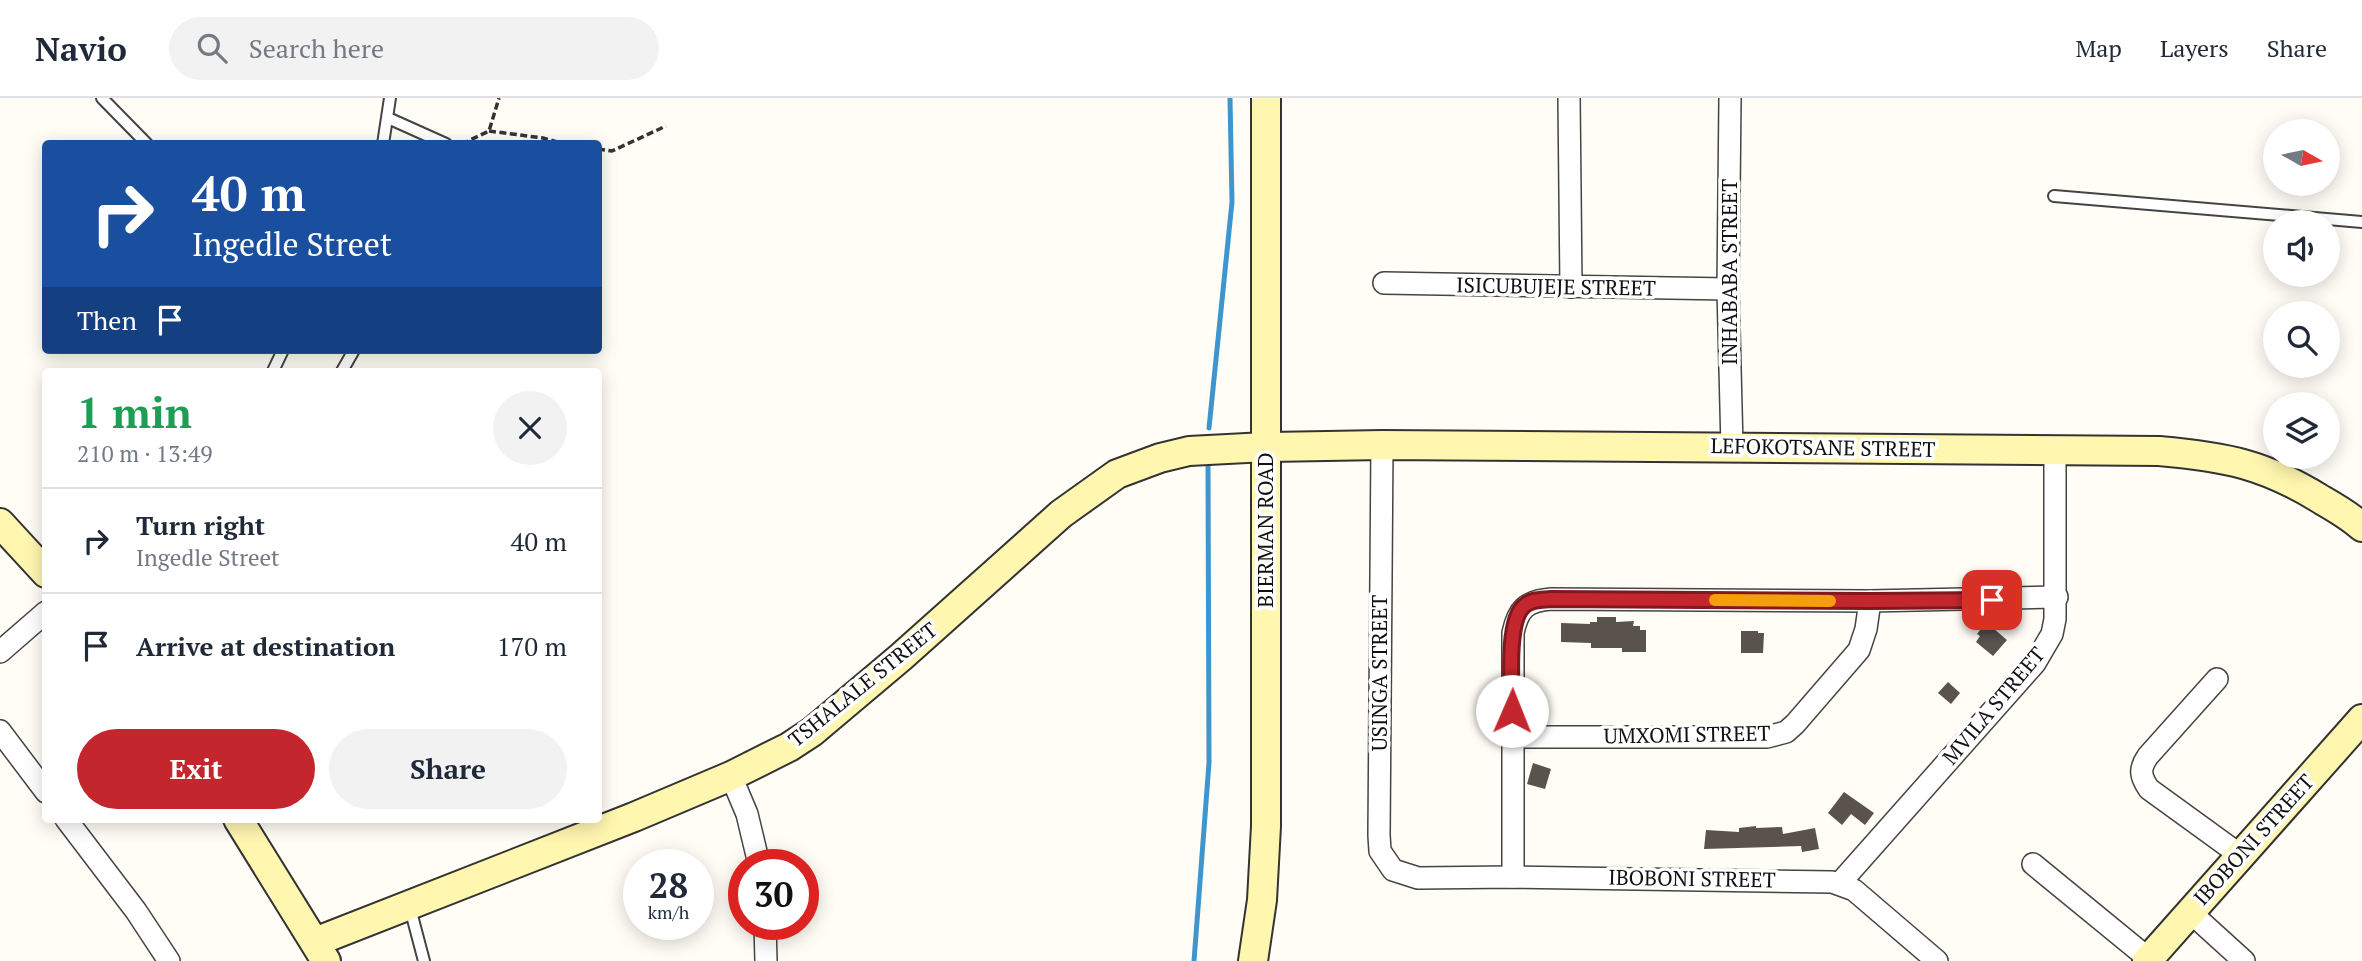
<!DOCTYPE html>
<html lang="en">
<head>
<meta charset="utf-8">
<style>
	:root { --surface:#fff; --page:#f2f2f3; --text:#1f2937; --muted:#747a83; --line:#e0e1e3; --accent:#c4262e }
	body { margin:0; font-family:"PT Serif",serif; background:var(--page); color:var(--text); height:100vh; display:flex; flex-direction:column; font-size:26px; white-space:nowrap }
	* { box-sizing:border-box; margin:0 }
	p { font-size:23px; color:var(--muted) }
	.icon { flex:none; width:38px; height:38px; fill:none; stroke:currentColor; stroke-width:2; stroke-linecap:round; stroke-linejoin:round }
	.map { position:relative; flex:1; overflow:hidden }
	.panel { position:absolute; left:42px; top:270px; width:560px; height:455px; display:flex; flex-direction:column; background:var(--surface); border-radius:7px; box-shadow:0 4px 18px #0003 }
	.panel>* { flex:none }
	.top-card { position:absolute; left:42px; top:42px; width:560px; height:214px; border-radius:7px; box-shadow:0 4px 18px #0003; background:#1a4fa0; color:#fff; overflow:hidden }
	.needle { width:46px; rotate:99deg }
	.tools { position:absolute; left:2263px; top:21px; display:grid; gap:14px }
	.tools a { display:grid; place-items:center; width:77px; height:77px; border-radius:50%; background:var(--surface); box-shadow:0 4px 18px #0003; font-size:35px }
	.speed { position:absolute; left:623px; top:751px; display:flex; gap:14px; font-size:35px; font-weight:700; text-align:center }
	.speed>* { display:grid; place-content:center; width:91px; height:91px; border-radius:50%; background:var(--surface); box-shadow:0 4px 18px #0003; line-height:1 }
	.speed small { font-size:18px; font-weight:400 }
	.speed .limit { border:10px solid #d22; background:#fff; color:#111 }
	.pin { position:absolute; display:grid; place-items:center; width:60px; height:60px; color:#fff; margin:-30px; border-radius:14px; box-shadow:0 4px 10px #0006 }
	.me { position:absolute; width:77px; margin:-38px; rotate:1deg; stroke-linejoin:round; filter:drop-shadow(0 0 5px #0008) }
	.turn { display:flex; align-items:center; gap:24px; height:147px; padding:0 35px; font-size:32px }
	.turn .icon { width:91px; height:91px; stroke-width:2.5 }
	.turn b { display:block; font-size:49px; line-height:60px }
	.then { display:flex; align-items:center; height:66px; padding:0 35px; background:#0003; gap:14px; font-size:26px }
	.round { display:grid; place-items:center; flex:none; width:74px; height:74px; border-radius:37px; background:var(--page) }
	.overview { display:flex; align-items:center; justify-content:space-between; height:119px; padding:0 35px }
	h1 { font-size:42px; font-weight:700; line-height:52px; color:#1e9e55 }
	.primary-button { display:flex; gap:14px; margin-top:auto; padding:14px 35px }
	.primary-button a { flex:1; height:80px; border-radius:42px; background:var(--accent); color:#fff; font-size:28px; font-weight:700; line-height:80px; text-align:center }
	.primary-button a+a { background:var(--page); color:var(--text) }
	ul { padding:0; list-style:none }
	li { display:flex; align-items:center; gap:21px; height:105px; padding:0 35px; border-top:2px solid var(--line) }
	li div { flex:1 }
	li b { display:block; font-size:26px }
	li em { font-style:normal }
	header { display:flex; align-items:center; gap:42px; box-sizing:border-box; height:98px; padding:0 35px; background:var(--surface); border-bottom:2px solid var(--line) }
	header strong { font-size:33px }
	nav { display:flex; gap:38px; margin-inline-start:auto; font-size:24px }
	.search { width:490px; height:63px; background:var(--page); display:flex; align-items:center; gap:18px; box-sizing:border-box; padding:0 24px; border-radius:38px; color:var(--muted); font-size:26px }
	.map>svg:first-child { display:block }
</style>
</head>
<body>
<header>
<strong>Navio</strong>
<div class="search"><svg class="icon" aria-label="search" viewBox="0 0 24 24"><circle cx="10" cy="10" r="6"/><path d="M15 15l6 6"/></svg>Search here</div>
<nav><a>Map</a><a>Layers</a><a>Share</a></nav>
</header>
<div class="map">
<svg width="2362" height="863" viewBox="0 0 2362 863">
	<rect width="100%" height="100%" fill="#fffdf5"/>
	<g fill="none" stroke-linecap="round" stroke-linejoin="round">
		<g stroke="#3f96cf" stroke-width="5">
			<polyline points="1209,330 1232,104 1230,0"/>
			<polyline points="1194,863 1209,665 1208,367"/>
		</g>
	</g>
	<g fill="#5a524d">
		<polygon points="1597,519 1616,519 1616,524 1634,523 1633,528 1640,528 1640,532 1646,532 1646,554 1622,554 1622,550 1591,550 1591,545 1561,544 1561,525 1590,526 1590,524 1597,524"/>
		<polygon points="1986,524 2007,542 1993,558 1976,544 1980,538 1977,536"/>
		<polygon points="1741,533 1758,533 1758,535 1764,535 1763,555 1741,555"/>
		<polygon points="1948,584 1960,595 1951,606 1938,595"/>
		<polygon points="1533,665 1551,671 1545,691 1527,686"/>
		<polygon points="1844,694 1874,715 1865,727 1851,716 1842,727 1828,715"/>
		<polygon points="1756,728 1756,730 1782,729 1783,736 1815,730 1819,751 1802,754 1801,748 1704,751 1706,732 1739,734 1739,730"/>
	</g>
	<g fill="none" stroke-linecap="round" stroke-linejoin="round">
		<g stroke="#444" stroke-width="14">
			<g id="lane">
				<polyline points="102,0 147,46"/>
				<polyline points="388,20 446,46"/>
				<polyline points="383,46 390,0"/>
				<polyline points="2054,98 2362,124"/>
				<polyline points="273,273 283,252"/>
				<polyline points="342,273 354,252"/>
				<polyline points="410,810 424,863"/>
			</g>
		</g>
		<g stroke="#444" stroke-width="24">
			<g id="street">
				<polyline points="1569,0 1571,189"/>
				<polyline points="1730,0 1728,191 1732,349"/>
				<polyline points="1384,185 1728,191"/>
				<polyline points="1382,347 1379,737 1380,753 1393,772 1418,780 1513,779 1832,784 1854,792 1937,863"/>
				<polyline points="0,554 46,514"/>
				<path d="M2217 581 2148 658C2139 671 2140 678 2149 691L2240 757"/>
				<polyline points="0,633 46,694"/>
				<polyline points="1512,639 1767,639 1786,634 1795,626 1859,552 1866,531 1870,503"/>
				<polyline points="731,678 747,716 759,766"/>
				<polyline points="66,721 136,813 169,863"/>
				<polyline points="2033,766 2149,861"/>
				<path d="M1513 779V535C1518 511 1526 503 1551 501L1870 503 2057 499"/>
				<polyline points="1840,785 2035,565 2052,536 2055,521 2055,353"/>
				<polyline points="2190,814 2244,863"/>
				<polyline points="765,826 766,863"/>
			</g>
		</g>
		<g stroke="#333" stroke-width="32">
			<g id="secondary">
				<polyline points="0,425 46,475"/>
				<polyline points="238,721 326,863"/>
				<path d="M315 844 634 719 731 678 789 649 812 634 901 559 1061 416 1117 376 1160 360 1189 353 1266 349 1382 347 2159 353C2226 359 2264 366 2322 402 2336 410 2350 418 2362 429"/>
				<polyline points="1253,863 1262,802 1266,728 1266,0"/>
				<polyline points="2147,863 2362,621"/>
			</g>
		</g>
		<g stroke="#333" stroke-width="3.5" stroke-dasharray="7 3.5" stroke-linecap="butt">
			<polyline points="489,33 543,40 565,46"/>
			<polyline points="462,46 489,33 499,0"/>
			<polyline points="598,51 612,53 666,28"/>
		</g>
		<use href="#lane" stroke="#fff" stroke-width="10"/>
		<use href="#street" stroke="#fff" stroke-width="21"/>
		<use href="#secondary" stroke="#fff6b0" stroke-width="28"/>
	</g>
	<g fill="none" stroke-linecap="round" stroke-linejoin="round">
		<g stroke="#7f191e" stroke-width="18">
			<path id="route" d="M1512 613C1512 590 1506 523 1524 508 1531 501 1542 502 1551 501L1870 503 1992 502"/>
		</g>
		<use href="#route" stroke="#c4262e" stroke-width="12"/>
		<polyline stroke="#f59e0b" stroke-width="12" points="1715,502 1830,503"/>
	</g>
	<g text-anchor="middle" stroke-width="7" stroke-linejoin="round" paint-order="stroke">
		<g font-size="21" fill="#111" stroke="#fff">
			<text transform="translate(1730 174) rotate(-90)" y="7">INHABABA STREET</text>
			<text transform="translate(1556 189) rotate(1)" y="7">ISICUBUJEJE STREET</text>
			<text transform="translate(1823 350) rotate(1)" y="7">LEFOKOTSANE STREET</text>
			<text transform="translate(1266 432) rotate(-90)" y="7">BIERMAN ROAD</text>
			<text transform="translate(1380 575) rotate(-90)" y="7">USINGA STREET</text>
			<text transform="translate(863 587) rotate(-39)" y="7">TSHALALE STREET</text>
			<text transform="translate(1994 608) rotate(-50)" y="7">MVILA STREET</text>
			<text transform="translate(1687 637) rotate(-1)" y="7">UMXOMI STREET</text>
			<text transform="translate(2254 742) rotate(-48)" y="7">IBOBONI STREET</text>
			<text transform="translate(1692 781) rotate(1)" y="7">IBOBONI STREET</text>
		</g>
	</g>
</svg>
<div class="tools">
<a><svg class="needle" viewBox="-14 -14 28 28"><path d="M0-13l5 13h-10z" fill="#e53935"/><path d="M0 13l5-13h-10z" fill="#747a83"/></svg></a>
<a><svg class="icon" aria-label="sound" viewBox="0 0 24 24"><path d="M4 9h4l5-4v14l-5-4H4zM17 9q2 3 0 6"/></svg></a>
<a><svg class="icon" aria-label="search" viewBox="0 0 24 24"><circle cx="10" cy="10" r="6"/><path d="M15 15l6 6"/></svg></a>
<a><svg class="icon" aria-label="layers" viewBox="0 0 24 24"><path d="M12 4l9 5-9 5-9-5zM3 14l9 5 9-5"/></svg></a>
</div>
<div class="speed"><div>28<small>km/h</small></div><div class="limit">30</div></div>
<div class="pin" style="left:1992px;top:502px;background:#d93025"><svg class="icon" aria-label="arrive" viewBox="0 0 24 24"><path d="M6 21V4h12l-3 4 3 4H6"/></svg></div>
<svg class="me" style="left:1512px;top:613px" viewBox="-20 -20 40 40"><circle r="19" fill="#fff"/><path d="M0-13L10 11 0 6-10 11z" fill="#c4262e"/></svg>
<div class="top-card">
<div class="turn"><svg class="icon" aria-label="right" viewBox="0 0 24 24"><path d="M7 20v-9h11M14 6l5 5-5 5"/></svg><div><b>40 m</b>Ingedle Street</div></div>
<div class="then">Then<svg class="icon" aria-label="arrive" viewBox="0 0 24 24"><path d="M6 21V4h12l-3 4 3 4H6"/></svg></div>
</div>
<section class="panel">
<div class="overview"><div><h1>1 min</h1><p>210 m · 13:49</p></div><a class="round"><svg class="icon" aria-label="close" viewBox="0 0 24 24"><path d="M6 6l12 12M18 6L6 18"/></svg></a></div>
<ul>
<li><svg class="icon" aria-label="right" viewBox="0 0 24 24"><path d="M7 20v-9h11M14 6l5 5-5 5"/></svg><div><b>Turn right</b><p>Ingedle Street</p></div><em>40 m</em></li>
<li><svg class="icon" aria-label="arrive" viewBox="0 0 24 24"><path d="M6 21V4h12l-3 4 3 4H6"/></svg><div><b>Arrive at destination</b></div><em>170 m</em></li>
</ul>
<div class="primary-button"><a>Exit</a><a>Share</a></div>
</section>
</div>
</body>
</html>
